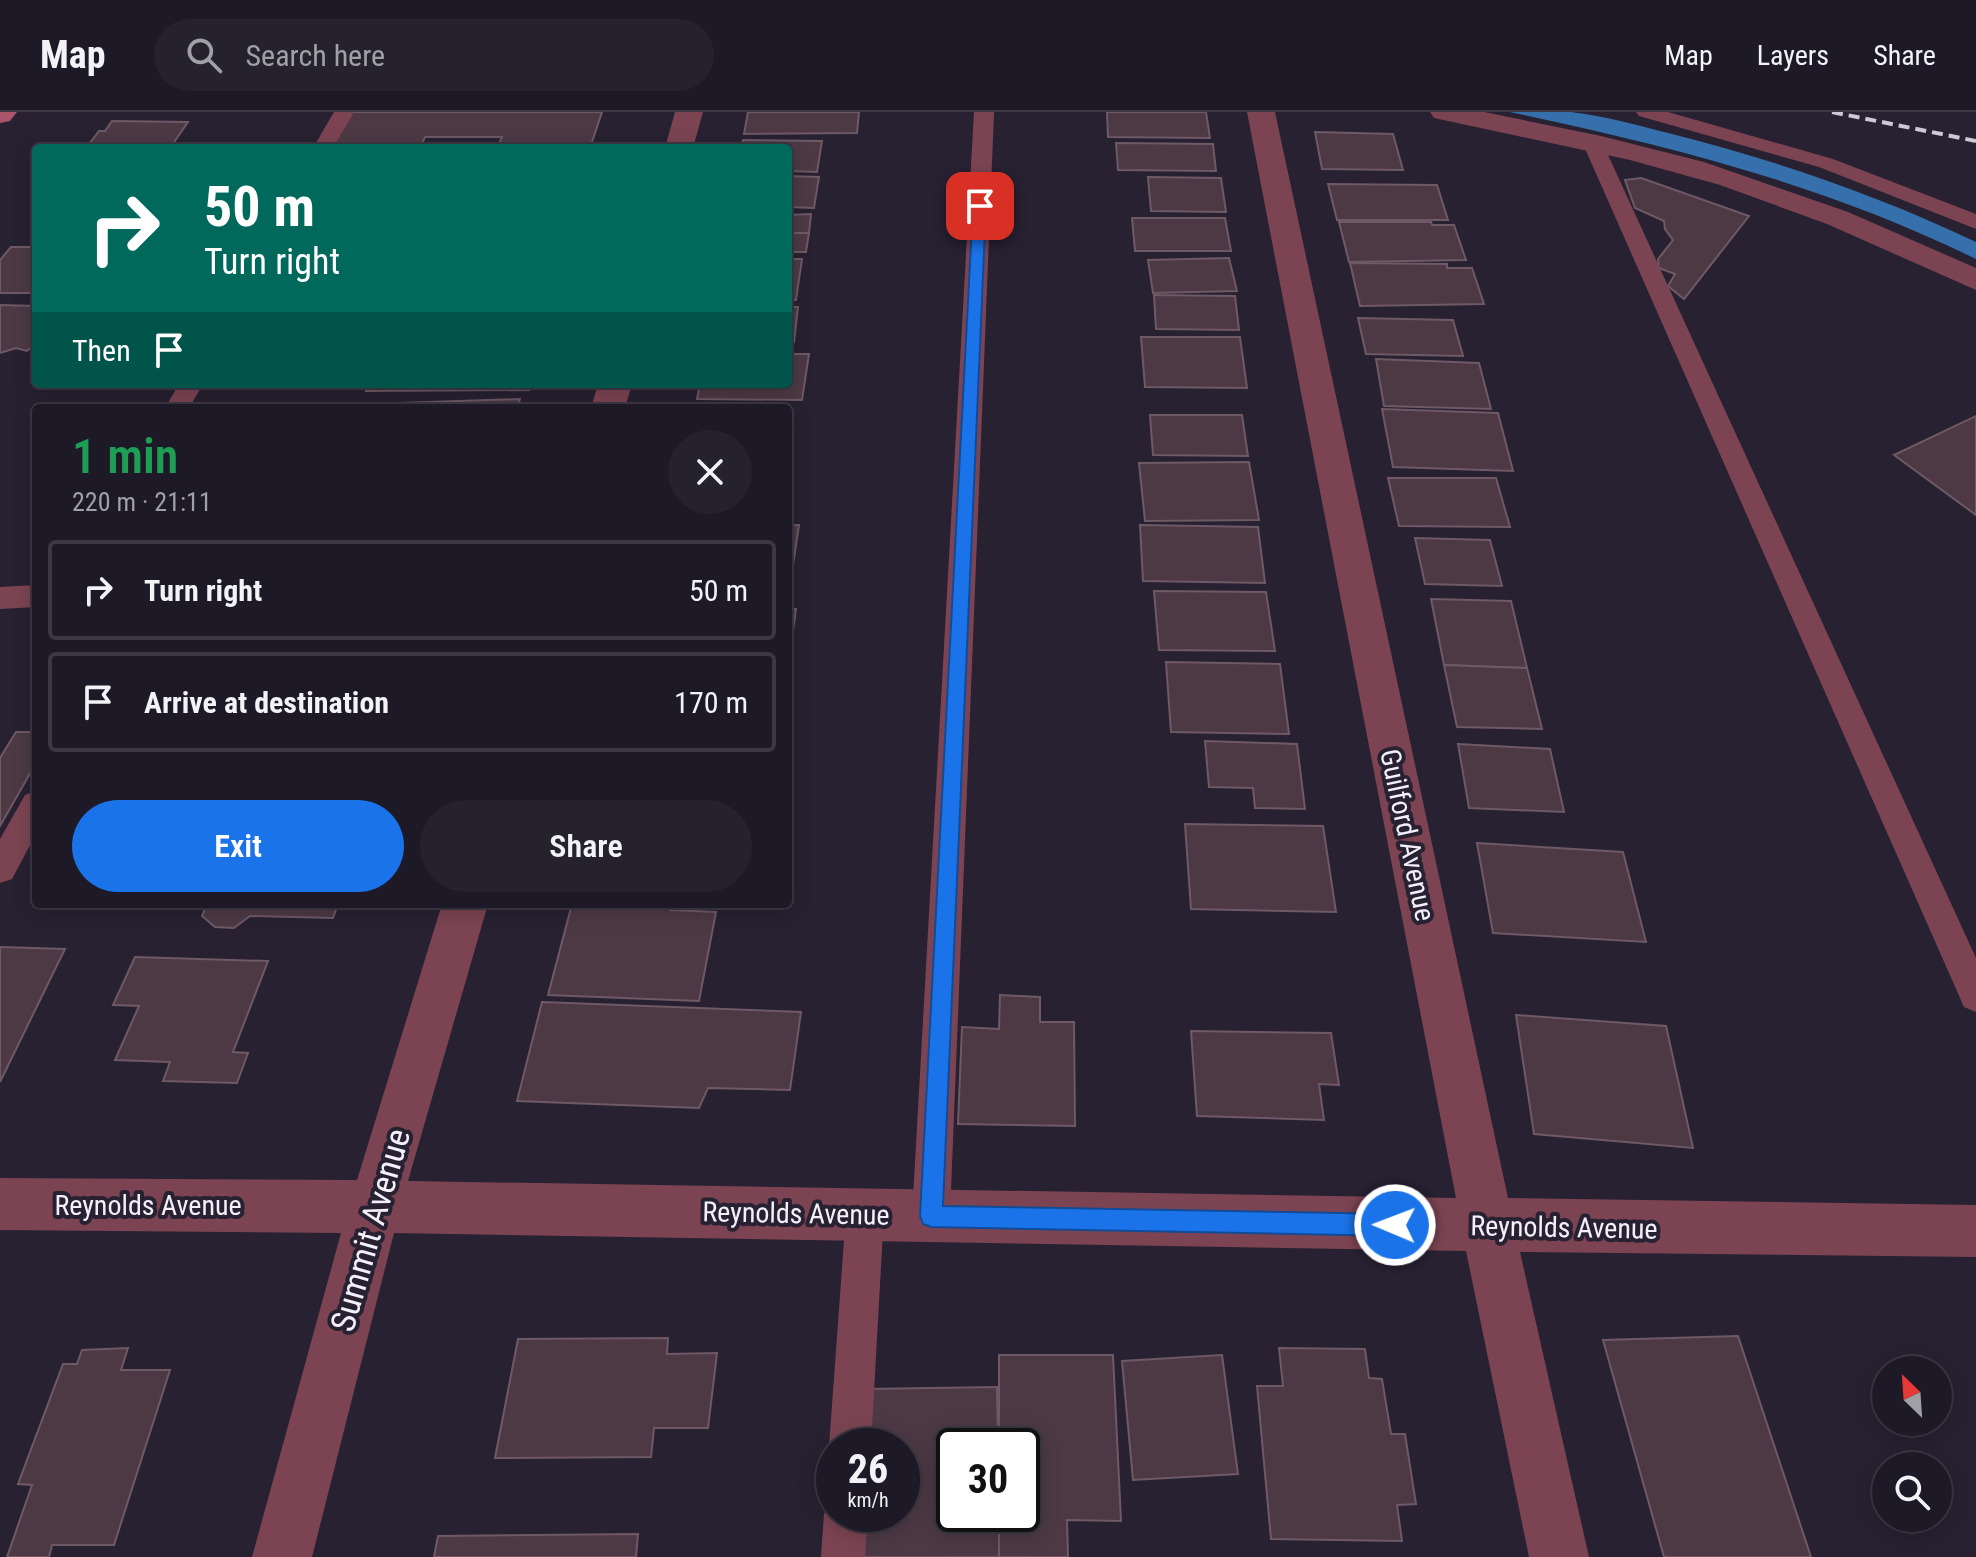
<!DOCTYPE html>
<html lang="en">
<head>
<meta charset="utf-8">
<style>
	:root { --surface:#1d1926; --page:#25222e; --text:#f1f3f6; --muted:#a0a0a7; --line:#3b3843; --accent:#1a73e8 }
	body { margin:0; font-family:"Roboto Condensed",sans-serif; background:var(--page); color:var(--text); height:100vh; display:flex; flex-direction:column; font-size:30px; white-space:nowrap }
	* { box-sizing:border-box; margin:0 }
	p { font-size:26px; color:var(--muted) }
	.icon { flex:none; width:44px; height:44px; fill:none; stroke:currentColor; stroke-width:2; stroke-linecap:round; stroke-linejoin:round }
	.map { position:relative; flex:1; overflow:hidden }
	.panel { position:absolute; left:32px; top:292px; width:760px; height:504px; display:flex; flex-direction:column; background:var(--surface); border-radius:8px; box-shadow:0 4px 20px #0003,0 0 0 2px var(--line) }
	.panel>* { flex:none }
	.top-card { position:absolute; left:32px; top:32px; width:760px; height:244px; border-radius:8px; box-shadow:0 4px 20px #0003,0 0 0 2px var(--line); background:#00695c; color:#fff; overflow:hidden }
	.needle { width:52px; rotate:335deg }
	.buttons { position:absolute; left:1872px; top:1244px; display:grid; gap:16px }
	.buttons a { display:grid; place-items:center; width:80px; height:80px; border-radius:50%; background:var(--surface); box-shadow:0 4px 20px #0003,0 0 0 2px var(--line); font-size:40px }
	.speed { position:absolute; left:816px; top:1316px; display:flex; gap:16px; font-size:40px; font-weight:700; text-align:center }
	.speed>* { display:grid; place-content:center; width:104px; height:104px; border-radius:50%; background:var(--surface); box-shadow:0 4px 20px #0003,0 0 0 2px var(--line); line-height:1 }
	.speed small { font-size:20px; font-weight:400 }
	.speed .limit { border:4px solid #111; border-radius:12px; background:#fff; color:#111 }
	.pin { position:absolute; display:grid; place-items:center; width:68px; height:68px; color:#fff; margin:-34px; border-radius:16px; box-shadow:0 4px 12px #0006 }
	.me { position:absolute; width:88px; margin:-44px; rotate:271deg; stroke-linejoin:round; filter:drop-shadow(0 0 6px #0008) }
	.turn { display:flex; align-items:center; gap:28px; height:168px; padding:0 40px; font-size:36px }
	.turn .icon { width:104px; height:104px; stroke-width:2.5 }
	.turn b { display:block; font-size:56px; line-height:68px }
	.then { display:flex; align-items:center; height:76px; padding:0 40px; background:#0003; gap:16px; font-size:30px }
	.round { display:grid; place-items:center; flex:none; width:84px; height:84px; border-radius:42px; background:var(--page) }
	.overview { display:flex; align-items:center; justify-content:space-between; height:136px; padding:0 40px }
	h1 { font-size:48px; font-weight:600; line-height:60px; color:#1e9e55 }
	.cta { display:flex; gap:16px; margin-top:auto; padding:16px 40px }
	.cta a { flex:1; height:92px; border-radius:48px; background:var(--accent); color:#fff; font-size:32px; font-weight:600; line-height:92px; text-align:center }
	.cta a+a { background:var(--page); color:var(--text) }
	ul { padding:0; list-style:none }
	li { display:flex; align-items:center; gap:24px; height:100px; margin:0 16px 12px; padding:0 24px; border:4px solid var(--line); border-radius:8px }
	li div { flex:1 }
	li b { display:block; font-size:30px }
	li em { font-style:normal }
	header { display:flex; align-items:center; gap:48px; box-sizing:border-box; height:112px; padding:0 40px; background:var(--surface); border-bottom:2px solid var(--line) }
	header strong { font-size:38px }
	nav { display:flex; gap:44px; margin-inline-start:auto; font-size:28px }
	.search { width:560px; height:72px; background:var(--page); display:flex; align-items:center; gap:20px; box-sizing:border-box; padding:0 28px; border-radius:44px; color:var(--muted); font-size:30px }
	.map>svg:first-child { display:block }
</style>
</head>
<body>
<header>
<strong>Map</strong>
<div class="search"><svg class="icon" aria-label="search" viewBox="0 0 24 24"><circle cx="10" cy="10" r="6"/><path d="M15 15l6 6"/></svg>Search here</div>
<nav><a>Map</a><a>Layers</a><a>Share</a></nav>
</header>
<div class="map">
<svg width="1976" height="1445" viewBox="0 0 1976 1445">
	<rect width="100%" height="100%" fill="#272132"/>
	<path fill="#3670ac" d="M1510 0C1530 0 1552 0 1571 0 1605 4 1640 14 1672 22 1775 48 1880 84 1976 130V147C1825 73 1674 35 1510 0Z"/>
	<g fill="#4c3944" stroke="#6e5965" stroke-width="2">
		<polygon points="348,0 602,0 590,36 497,36 502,25 425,25 420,36 329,36"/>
		<polygon points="748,0 859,0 857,21 744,22"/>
		<polygon points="1107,0 1206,0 1210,26 1108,25"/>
		<polygon points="112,9 188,10 170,36 86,36 99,19 105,19"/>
		<polygon points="1315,20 1393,22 1403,58 1322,57"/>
		<polygon points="743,28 822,29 817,60 788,59 788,36 741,36"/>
		<polygon points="1116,31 1213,32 1216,59 1118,58"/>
		<polygon points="788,64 819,65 814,96 788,95"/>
		<polygon points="1148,65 1221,66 1226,100 1151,99"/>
		<polygon points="1641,66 1749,104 1684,187 1668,174 1675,162 1659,156 1658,147 1673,128 1665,117 1664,109 1635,96 1625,68"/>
		<polygon points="1328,72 1437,73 1448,108 1337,108"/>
		<polygon points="811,102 809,121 788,121 788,103"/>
		<polygon points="1132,106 1225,106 1231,139 1135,139"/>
		<polygon points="1339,110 1431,110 1432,113 1454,113 1466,148 1349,150"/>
		<polygon points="788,121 809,121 806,140 788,140"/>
		<polygon points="11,135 36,135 36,181 0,181 0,148"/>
		<polygon points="1229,146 1237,179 1153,181 1148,148"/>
		<polygon points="788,147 802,147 796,188 788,188"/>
		<polygon points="1350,151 1447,152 1447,156 1472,156 1484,192 1360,194"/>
		<polygon points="1154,183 1235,184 1239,218 1156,217"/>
		<polygon points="0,193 36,194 36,231 27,239 16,236 0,241"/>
		<polygon points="788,195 798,195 794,230 788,230"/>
		<polygon points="1358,206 1453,208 1463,244 1366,242"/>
		<polygon points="1141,225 1240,225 1247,276 1145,275"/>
		<polygon points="788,242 809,242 802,288 697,287 700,272 788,272"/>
		<polygon points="1376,247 1479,251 1491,297 1384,294"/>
		<polygon points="369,272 531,272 529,278 366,279"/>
		<polygon points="520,287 517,296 396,296 399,291"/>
		<polygon points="682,292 787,293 787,296 681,296"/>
		<polygon points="1382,297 1498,301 1513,359 1393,355"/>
		<polygon points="1150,303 1242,303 1248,344 1153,343"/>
		<polygon points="1976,304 1976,403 1894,343"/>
		<polygon points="1249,350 1259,408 1145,409 1139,351"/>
		<polygon points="1388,366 1496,366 1510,415 1399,414"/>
		<polygon points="788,413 799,413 791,467 788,467"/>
		<polygon points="1140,413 1258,415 1265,471 1143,469"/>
		<polygon points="1415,426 1490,428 1502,474 1425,472"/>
		<polygon points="1154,479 1266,480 1275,539 1159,538"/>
		<polygon points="1431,487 1511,489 1527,556 1444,553"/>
		<polygon points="788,497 796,497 790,541 788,541"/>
		<polygon points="1166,550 1280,552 1289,622 1171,620"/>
		<polygon points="1444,553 1527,556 1542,617 1457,615"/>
		<polygon points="16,620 36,620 36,651 0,714 0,646"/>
		<polygon points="1205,629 1297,632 1305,697 1255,696 1253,676 1209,675"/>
		<polygon points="1458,632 1550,637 1564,700 1469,696"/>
		<polygon points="1185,712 1323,714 1336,800 1191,797"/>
		<polygon points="1477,731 1623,740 1646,830 1493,821"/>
		<polygon points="207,792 338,792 333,806 250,804 234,816 215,815 202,804"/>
		<polygon points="572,792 671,792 670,798 716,800 699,889 548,883"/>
		<polygon points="0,835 65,837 0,970"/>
		<polygon points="135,845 268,849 233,940 248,941 237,971 163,969 170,950 115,948 139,894 113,893"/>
		<polygon points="1000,883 1040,885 1040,910 1074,910 1075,1014 958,1012 962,915 999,917"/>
		<polygon points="542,890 801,900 790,978 708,976 699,996 517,989"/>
		<polygon points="1516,903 1666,914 1693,1036 1534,1022"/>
		<polygon points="1191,919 1331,921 1339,973 1319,972 1324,1008 1197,1004"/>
		<polygon points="1738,1224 1811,1445 1664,1445 1603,1228"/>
		<polygon points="668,1226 667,1242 717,1241 708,1316 654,1316 651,1345 495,1346 518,1227"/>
		<polygon points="128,1236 121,1258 170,1258 114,1433 52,1433 49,1445 7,1445 32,1373 18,1372 63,1252 77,1252 82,1238"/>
		<polygon points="1279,1236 1365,1237 1369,1266 1382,1267 1391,1322 1405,1322 1416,1392 1397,1393 1402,1429 1271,1427 1257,1274 1283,1274"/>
		<polygon points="999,1243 1113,1243 1121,1409 1067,1408 1068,1445 999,1445 999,1402 1022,1402 1022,1334 999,1334"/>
		<polygon points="1222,1243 1238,1362 1133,1368 1122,1249"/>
		<polygon points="997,1275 998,1334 954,1334 954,1402 999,1402 999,1445 860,1445 861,1402 902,1402 902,1334 864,1334 865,1277"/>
		<polygon points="638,1422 636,1445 434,1445 438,1424"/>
	</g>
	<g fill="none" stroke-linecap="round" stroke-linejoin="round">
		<g fill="#7c4452" fill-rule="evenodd">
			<polygon points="334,0 354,0 333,36 313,36"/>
			<polygon points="974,0 994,0 950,1104 945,1118 931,1123 917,1118 912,1104"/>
			<polygon points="1636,0 1668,0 1833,47 1976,102 1976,117 1819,55 1639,4"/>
			<polygon points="1593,26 1603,32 1976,846 1976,900 1964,895 1583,32"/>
			<polygon points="179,272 203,272 189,296 165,296"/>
			<polygon points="36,473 36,495 0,497 0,475"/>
			<polygon points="36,679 36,722 12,767 0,771 0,727 25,683"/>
			<polygon points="865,1082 879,1087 884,1101 871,1334 834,1334 834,1346 829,1334 846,1101 851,1087"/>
			<polygon points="834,1385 834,1402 868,1402 865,1445 821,1445 824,1402"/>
		</g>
		<g fill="#7c4452" fill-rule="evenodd">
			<polygon points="675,0 703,0 693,36 665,36"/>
			<polygon points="1247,0 1275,0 1508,1086 1976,1093 1976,1145 1520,1140 1589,1445 1529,1445 1466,1139 394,1121 312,1445 252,1445 341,1121 0,1118 0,1066 357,1068 442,792 488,792 408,1069 1456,1086"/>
			<polygon points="598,272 632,272 625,296 591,296"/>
		</g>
		<polygon fill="#7c4452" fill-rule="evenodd" points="1430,0 1484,0 1601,24 1704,50 1848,100 1976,156 1976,178 1827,112 1720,73 1630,48 1434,6"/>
		<polygon fill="#ac546c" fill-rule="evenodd" points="0,0 17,0 10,9 0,11"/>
		<polyline stroke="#cec9d6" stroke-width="4" stroke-dasharray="11 6" stroke-linecap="butt" points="1832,0 1976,29"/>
	</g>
	<polygon fill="#1a73e8" stroke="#114b97" stroke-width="2" points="980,90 986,94 943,1094 1395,1102 1403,1105 1406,1113 1403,1121 1395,1124 931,1115 923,1112 920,1104 973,94"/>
	<g text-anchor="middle" stroke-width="8" stroke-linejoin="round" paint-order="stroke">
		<g font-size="28" fill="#f3effb" stroke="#272132">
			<text transform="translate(1408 723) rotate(78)" y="10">Guilford Avenue</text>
			<text x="148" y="1103">Reynolds Avenue</text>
			<text transform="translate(796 1101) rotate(1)" y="10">Reynolds Avenue</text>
			<text transform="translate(1564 1115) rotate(1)" y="10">Reynolds Avenue</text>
		</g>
		<g font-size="34" fill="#f3effb" stroke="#272132">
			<text transform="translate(370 1118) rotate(-74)" y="12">Summit Avenue</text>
		</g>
	</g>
</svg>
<div class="buttons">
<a><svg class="needle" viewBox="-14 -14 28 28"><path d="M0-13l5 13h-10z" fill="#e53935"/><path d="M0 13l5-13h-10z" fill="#a0a0a7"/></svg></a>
<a><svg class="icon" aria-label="search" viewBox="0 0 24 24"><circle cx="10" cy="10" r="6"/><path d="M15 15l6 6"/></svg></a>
</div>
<div class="speed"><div>26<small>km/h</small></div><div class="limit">30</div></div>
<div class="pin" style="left:980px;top:94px;background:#d93025"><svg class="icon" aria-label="arrive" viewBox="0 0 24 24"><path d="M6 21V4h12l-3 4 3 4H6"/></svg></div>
<svg class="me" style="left:1395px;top:1113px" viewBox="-20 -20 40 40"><circle r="17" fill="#1a73e8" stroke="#fff" stroke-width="3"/><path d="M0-11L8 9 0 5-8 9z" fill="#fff"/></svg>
<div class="top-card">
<div class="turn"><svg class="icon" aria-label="right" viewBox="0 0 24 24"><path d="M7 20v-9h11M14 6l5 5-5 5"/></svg><div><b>50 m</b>Turn right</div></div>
<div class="then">Then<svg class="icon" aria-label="arrive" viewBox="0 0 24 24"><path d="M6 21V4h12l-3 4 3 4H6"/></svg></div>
</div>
<section class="panel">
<div class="overview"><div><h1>1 min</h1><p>220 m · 21:11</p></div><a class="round"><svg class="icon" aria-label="close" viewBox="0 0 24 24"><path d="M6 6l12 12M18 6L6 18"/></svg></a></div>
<ul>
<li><svg class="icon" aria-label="right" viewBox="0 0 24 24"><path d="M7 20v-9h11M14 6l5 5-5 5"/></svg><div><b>Turn right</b></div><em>50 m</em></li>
<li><svg class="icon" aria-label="arrive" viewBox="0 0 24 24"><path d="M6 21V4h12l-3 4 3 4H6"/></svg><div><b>Arrive at destination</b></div><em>170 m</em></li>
</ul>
<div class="cta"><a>Exit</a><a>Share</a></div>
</section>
</div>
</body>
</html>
